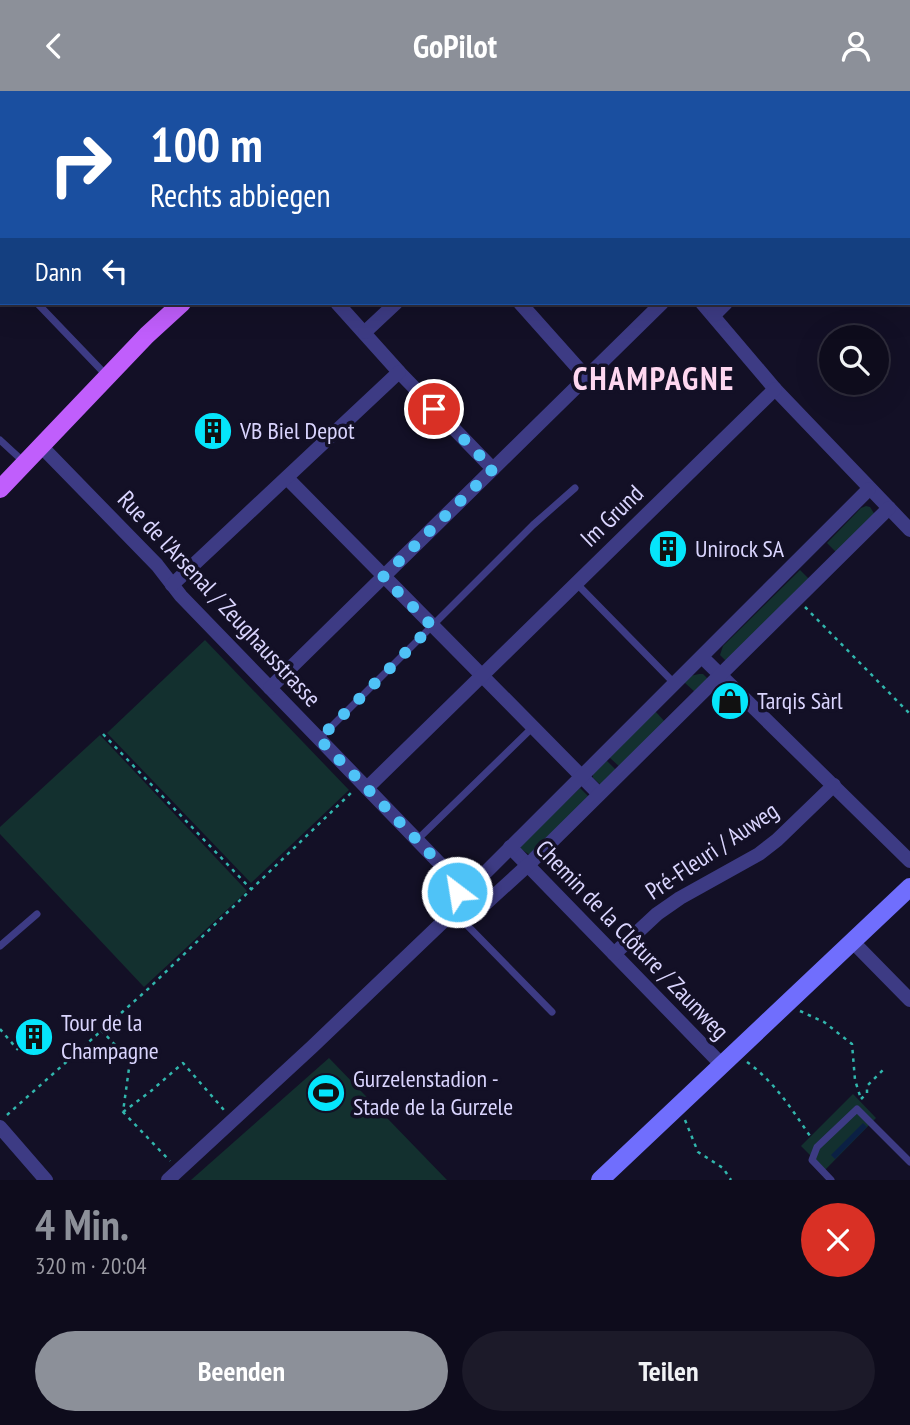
<!DOCTYPE html>
<html lang="de">
<head>
<meta charset="utf-8">
<style>
	:root { --surface:#0e0c1c; --page:#1c1a29; --text:#f1f3f6; --muted:#9b9ba3; --line:#2e2c3b; --accent:#8c9099 }
	body { margin:0; font-family:"PT Sans Narrow",sans-serif; background:var(--page); color:var(--text); height:100vh; display:flex; flex-direction:column; font-size:26px; white-space:nowrap }
	* { box-sizing:border-box; margin:0 }
	p { font-size:23px; color:var(--muted) }
	.icon { flex:none; width:38px; height:38px; fill:none; stroke:currentColor; stroke-width:2; stroke-linecap:round; stroke-linejoin:round }
	.map { position:relative; height:1089px; overflow:hidden }
	.details { display:flex; flex-direction:column; background:var(--surface); flex:1 }
	.details>* { flex:none }
	.top-card { position:absolute; left:0px; top:0px; width:910px; height:214px; box-shadow:0 7px 28px #0002,0 0 0 2px var(--line); background:#1a4fa0; color:#fff; overflow:hidden }
	.controls { position:absolute; left:819px; top:234px; display:grid; gap:14px }
	.controls a { display:grid; place-items:center; width:70px; height:70px; border-radius:50%; background:var(--surface); box-shadow:0 7px 28px #0002,0 0 0 2px var(--line); font-size:35px }
	.pin { position:absolute; display:grid; place-items:center; width:60px; height:60px; color:#fff; margin:-30px; border:4px solid #fff; border-radius:50%; box-shadow:0 2px 7px #0007 }
	.me { position:absolute; width:77px; margin:-38px; rotate:329deg; stroke-linejoin:round; filter:drop-shadow(0 0 5px #0008) }
	.turn { display:flex; align-items:center; gap:24px; height:147px; padding:0 35px; font-size:32px }
	.turn .icon { width:91px; height:91px; stroke-width:2.5 }
	.turn b { display:block; font-size:49px; line-height:60px }
	.then { display:flex; align-items:center; height:66px; padding:0 35px; background:#0003; gap:14px; font-size:26px }
	.round { display:grid; place-items:center; flex:none; width:74px; height:74px; border-radius:37px; background:var(--page) }
	.headline { display:flex; align-items:center; justify-content:space-between; height:119px; padding:0 35px }
	h1 { font-size:42px; font-weight:800; line-height:52px; color:var(--accent) }
	.primary-button { display:flex; gap:14px; margin-top:auto; padding:14px 35px }
	.primary-button a { flex:1; height:80px; border-radius:42px; background:var(--accent); color:#fff; font-size:28px; font-weight:800; line-height:80px; text-align:center }
	.primary-button a+a { background:var(--page); color:var(--text) }
	header { display:flex; justify-content:space-between; align-items:center; height:91px; padding:0 35px; background:var(--accent); color:#fff; font-size:32px; font-weight:800 }
	.map>svg:first-child { display:block }
</style>
</head>
<body>
<header><svg class="icon" aria-label="back" viewBox="0 0 24 24"><path d="M15 5l-7 7 7 7"/></svg>GoPilot<svg class="icon" aria-label="person" viewBox="0 0 24 24"><circle cx="12" cy="8" r="4"/><path d="M4 21q1-7 8-7t8 7"/></svg></header>
<div class="map">
<svg width="910" height="1089" viewBox="0 0 910 1089">
	<rect width="100%" height="100%" fill="#131026"/>
	<g fill="#13302f">
		<polygon points="866,415 870,416 875,424 838,463 827,452 861,417"/>
		<polygon points="800,479 811,490 726,570 720,564 723,555"/>
		<polygon points="205,549 349,699 251,792 107,642"/>
		<polygon points="699,583 703,583 708,588 696,602 684,591 690,585"/>
		<polygon points="655,620 666,632 621,677 609,666"/>
		<polygon points="100,644 247,800 144,896 0,743 0,736"/>
		<polygon points="606,669 617,680 604,693 600,693 593,687 593,682"/>
		<polygon points="580,697 589,706 530,764 521,758 521,754"/>
		<polygon points="329,967 447,1089 191,1089"/>
		<polygon points="853,1003 876,1027 825,1079 801,1055"/>
	</g>
	<polygon fill="#0b2044" points="863,1032 867,1036 835,1068 831,1064"/>
	<g fill="none" stroke-linecap="round" stroke-linejoin="round">
		<g stroke="#31b6ad" stroke-width="2.5" stroke-dasharray="3.5 5" stroke-linecap="butt">
			<polyline points="657,0 658,2"/>
			<polyline points="805,516 910,623"/>
			<polyline points="103,643 251,798"/>
			<polyline points="800,920 824,931 852,953 855,989 861,1008"/>
			<polyline points="0,938 18,959"/>
			<polyline points="101,939 130,970 123,1021 170,1070"/>
			<path d="M747 971C775 991 793 1020 812 1048"/>
			<polyline points="861,1008 867,1002 867,995 883,979"/>
			<polyline points="123,1021 151,1000 183,972 224,1019"/>
			<polyline points="7,1024 148,898 352,701"/>
			<polyline points="685,1029 698,1061 723,1077 731,1089"/>
		</g>
		<g stroke="#3d3b84" stroke-width="7">
			<polyline points="37,212 107,285"/>
			<polyline points="0,349 25,372"/>
			<polyline points="577,493 675,593"/>
			<polyline points="319,648 533,434 575,397"/>
			<polyline points="417,749 533,636"/>
			<polyline points="461,828 552,921"/>
			<polyline points="0,855 37,823"/>
			<polyline points="831,1089 812,1069 817,1056 857,1018 910,1071"/>
		</g>
		<g stroke="#3d3b84" stroke-width="14">
			<polyline points="218,0 221,2"/>
			<polyline points="523,0 524,2"/>
			<polyline points="16,2 17,0"/>
			<polyline points="0,23 2,20"/>
			<polyline points="908,43 910,42"/>
			<polyline points="337,212 399,281 493,378"/>
			<polyline points="520,212 586,286"/>
			<polyline points="702,212 775,298 910,439"/>
			<polyline points="714,224 726,212"/>
			<polyline points="365,241 396,212"/>
			<path d="M41 355 157 474 181 505 447 780C458 794 459 807 450 824L312 956 168 1089"/>
			<polyline points="287,387 599,703"/>
			<polyline points="172,494 399,281"/>
			<polyline points="702,566 910,770"/>
			<polyline points="270,597 662,212"/>
			<polyline points="367,697 775,298"/>
			<polyline points="510,756 722,974"/>
			<polyline points="457,801 474,793 869,398"/>
			<polyline points="450,824 460,828 472,825 528,774 889,417"/>
			<polyline points="852,850 910,909"/>
			<polyline points="614,863 657,823 680,807 759,763 777,749 834,694"/>
			<polyline points="0,1036 46,1089"/>
		</g>
		<polyline stroke="#706efd" stroke-width="18" points="600,1089 910,796"/>
		<g stroke="#c05efc" stroke-width="18">
			<polyline points="418,2 420,0"/>
			<polyline points="0,398 147,244 182,212"/>
		</g>
	</g>
	<g fill="none" stroke-linecap="round" stroke-linejoin="round">
		<polyline stroke="#4fc3f7" stroke-width="12" stroke-dasharray="0 21.6" points="434,318 493,378 383,486 432,535 319,648 447,780 454,789 457,801"/>
	</g>
	<defs>
		<g id="building-disc" transform="scale(2.0125)"><circle r="9.5" fill="#05e5fb" stroke="#131026"/><path d="M-4-6H4V6H1V3H-1V6H-4ZM-2.5-4.3h1.7v1.8h-1.7ZM.8-4.3h1.7v1.8H.8ZM-2.5-1h1.7V.8h-1.7ZM.8-1h1.7V.8H.8Z" fill="#111"/></g>
		<g id="shop-disc" transform="scale(2.0125)"><circle r="9.5" fill="#05e5fb" stroke="#131026"/><path d="M-5-2.5h2.3a2.7 3.5 0 0 1 5.4 0H5L5.5 6h-11ZM-1.5-2.5h3a1.5 2.3 0 0 0-3 0Z" fill="#111"/></g>
		<g id="stadium-disc" transform="scale(2.0125)"><circle r="9.5" fill="#05e5fb" stroke="#131026"/><path d="M0-5a6.5 5 0 1 0 0 10a6.5 5 0 1 0 0-10ZM-3.5-1.8h7v3.6h-7Z" fill="#111"/></g>
	</defs>
	<g fill-rule="evenodd">
		<use href="#building-disc" x="213" y="340"/>
		<use href="#building-disc" x="668" y="458"/>
		<use href="#shop-disc" x="730" y="610"/>
		<use href="#building-disc" x="34" y="946"/>
		<use href="#stadium-disc" x="326" y="1002"/>
	</g>
	<g text-anchor="middle" stroke-width="7" stroke-linejoin="round" paint-order="stroke">
		<g font-size="24" fill="#dad5fe" stroke="#131026" text-anchor="start">
			<text x="240" y="348">VB Biel Depot</text>
			<text x="695" y="466">Unirock SA</text>
			<text x="757" y="618">Tarqis Sàrl</text>
			<text x="61" y="940">Tour de la<tspan x="61" dy="28">Champagne</tspan></text>
			<text x="353" y="996">Gurzelenstadion -<tspan x="353" dy="28">Stade de la Gurzele</tspan></text>
		</g>
		<g font-size="24" fill="#dad5fe" stroke="#131026">
			<text transform="translate(612 425) rotate(-44)" y="8">Im Grund</text>
			<text transform="translate(219 508) rotate(47)" y="8">Rue de l'Arsenal / Zeughausstrasse</text>
			<text transform="translate(712 760) rotate(-34)" y="8">Pré-Fleuri / Auweg</text>
			<text transform="translate(632 849) rotate(46)" y="8">Chemin de la Clôture / Zaunweg</text>
		</g>
		<g font-size="32" font-weight="bold" letter-spacing="2" fill="#fed7f0" stroke="#131026">
			<text x="654" y="299">CHAMPAGNE</text>
		</g>
	</g>
</svg>
<div class="controls">
<a><svg class="icon" aria-label="search" viewBox="0 0 24 24"><circle cx="10" cy="10" r="6"/><path d="M15 15l6 6"/></svg></a>
</div>
<div class="pin" style="left:434px;top:318px;background:#d93025"><svg class="icon" aria-label="arrive" viewBox="0 0 24 24"><path d="M6 21V4h12l-3 4 3 4H6"/></svg></div>
<svg class="me" style="left:457px;top:801px" viewBox="-20 -20 40 40"><circle r="17" fill="#4fc3f7" stroke="#fff" stroke-width="3"/><path d="M0-11L8 9 0 5-8 9z" fill="#fff"/></svg>
<div class="top-card">
<div class="turn"><svg class="icon" aria-label="right" viewBox="0 0 24 24"><path d="M7 20v-9h11M14 6l5 5-5 5"/></svg><div><b>100 m</b>Rechts abbiegen</div></div>
<div class="then">Dann<svg class="icon" aria-label="left" viewBox="0 0 24 24"><path d="M17 20v-9H6M10 6l-5 5 5 5"/></svg></div>
</div>
</div>
<section class="details">
<div class="headline"><div><h1>4 Min.</h1><p>320 m · 20:04</p></div><a class="round" style="background:#d93025;color:#fff"><svg class="icon" aria-label="close" viewBox="0 0 24 24"><path d="M6 6l12 12M18 6L6 18"/></svg></a></div>
<div class="primary-button"><a>Beenden</a><a>Teilen</a></div>
</section>
</body>
</html>
